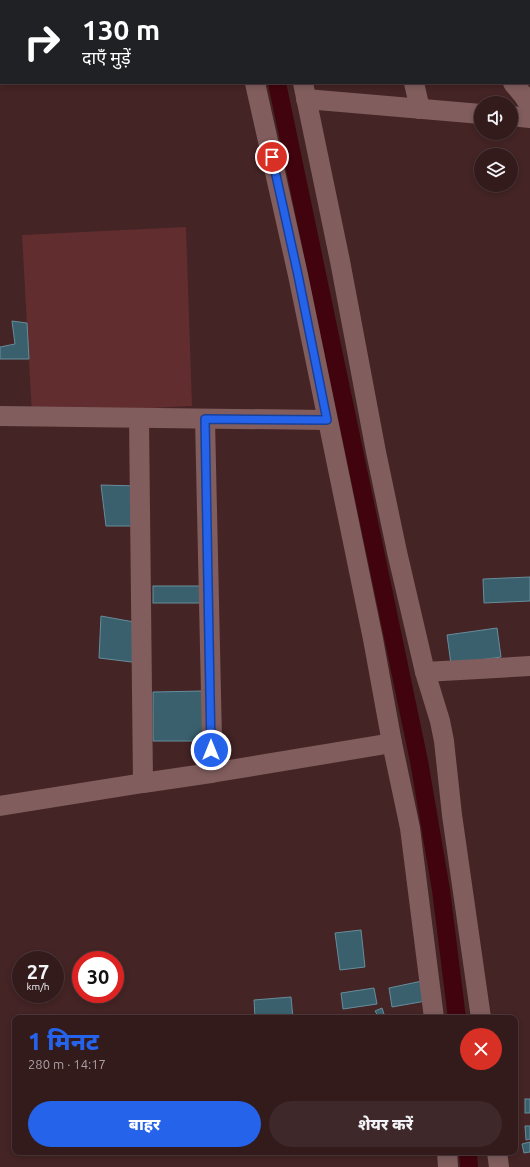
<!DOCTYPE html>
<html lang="hi">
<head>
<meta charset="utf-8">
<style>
	:root { --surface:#331b1c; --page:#3e2829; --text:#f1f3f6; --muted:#a9a1a3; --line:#4e393b; --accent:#2563eb }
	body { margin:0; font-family:Ubuntu,"Noto Sans Devanagari",sans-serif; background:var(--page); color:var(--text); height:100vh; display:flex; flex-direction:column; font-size:15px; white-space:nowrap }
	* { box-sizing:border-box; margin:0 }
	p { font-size:13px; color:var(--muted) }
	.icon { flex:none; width:22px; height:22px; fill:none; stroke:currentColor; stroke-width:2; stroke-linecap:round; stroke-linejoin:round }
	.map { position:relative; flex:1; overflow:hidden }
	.drawer { position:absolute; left:12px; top:1015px; width:506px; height:140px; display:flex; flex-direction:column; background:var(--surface); border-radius:8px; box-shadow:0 2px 6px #0003,0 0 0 1px var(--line) }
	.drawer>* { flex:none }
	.top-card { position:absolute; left:0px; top:0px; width:530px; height:84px; box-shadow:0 2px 6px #0003,0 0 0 1px var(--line); background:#202124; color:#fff; overflow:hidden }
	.buttons { position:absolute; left:474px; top:96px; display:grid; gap:8px }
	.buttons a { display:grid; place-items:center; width:44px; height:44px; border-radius:50%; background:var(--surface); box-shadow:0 2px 6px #0003,0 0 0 1px var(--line); font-size:20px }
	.speed { position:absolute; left:12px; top:951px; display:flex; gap:8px; font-size:20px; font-weight:700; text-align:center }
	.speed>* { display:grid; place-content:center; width:52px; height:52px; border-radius:50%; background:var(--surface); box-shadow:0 2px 6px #0003,0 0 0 1px var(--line); line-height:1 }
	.speed small { font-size:10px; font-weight:400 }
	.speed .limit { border:6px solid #d22; background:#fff; color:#111 }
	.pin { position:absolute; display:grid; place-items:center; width:34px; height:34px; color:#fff; margin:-17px; border:2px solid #fff; border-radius:50%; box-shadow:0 1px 4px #0007 }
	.me { position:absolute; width:44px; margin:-22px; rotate:0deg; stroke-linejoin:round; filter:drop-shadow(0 0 3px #0008) }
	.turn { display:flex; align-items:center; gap:14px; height:84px; padding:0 16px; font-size:18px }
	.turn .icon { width:52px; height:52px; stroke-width:2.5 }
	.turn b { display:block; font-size:28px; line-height:34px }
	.round { display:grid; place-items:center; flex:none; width:42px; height:42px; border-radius:21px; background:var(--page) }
	.headline { display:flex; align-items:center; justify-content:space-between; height:68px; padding:0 16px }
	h1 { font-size:24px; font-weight:800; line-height:30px; color:var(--accent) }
	.action { display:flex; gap:8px; margin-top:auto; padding:8px 16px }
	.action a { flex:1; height:46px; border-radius:24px; background:var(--accent); color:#fff; font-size:16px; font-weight:800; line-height:46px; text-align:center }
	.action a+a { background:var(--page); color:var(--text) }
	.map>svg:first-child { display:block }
</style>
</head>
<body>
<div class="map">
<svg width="530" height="1167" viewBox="0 0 530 1167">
	<rect width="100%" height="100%" fill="#442425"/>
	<polygon fill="#612d2f" points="186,227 192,406 32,414 22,235"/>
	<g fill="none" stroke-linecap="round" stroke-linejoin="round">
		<g stroke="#41040e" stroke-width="18">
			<polyline points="260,0 260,1"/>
			<polyline points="277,83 419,761 441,890 457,1018"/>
			<polyline points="468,1152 469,1167"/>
		</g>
	</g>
	<g fill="#3a606e" stroke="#668d9b">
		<polygon points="12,321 27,323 29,359 0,359 0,347 15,344"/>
		<polygon points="101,485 138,486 135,526 106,526"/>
		<polygon points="530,577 530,601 484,603 483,579"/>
		<rect x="153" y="586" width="48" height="17"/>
		<polygon points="101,616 134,622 140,663 99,658"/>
		<polygon points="497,628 501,657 451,664 447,635"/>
		<polygon points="203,691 204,741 153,741 153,692"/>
		<polygon points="361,930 365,967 340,970 335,933"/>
		<polygon points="422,981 426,1001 392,1007 389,988"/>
		<polygon points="374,988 377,1004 343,1009 341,993"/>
		<polygon points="291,997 293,1018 255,1018 254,1000"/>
		<polygon points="382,1008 384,1014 378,1016 375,1011"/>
		<rect x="525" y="1099" width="5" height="14"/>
		<polygon points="525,1126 530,1126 530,1139 526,1140"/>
		<polygon points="530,1142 530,1152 524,1153 522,1144"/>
	</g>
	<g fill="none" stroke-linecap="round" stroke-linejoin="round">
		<g stroke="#815d5d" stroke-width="20">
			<polyline points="237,0 237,1"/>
			<polyline points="284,0 285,1"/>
			<polyline points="397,0 397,1"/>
			<polyline points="440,0 441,1"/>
			<polyline points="255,83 298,275 373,639 392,743 410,828 434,1018"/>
			<polyline points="303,83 340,261 376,452 397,552 425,672 440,721 444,741 452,815 481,1018"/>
			<polyline points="414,83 420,109"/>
			<polyline points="513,83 523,95 530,106"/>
			<polyline points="306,99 481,114"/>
			<polyline points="511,116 530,118"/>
			<polyline points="0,416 327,420"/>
			<polyline points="139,418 143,783 211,773"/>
			<polyline points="205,419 212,739 211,773 392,743"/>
			<polyline points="425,672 530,666"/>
			<polyline points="0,806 143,783"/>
			<polyline points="447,1152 448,1167"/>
			<polyline points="497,1152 499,1167"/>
		</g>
	</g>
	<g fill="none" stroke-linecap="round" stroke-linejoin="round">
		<g stroke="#184099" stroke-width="10">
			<polyline id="route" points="211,750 205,419 327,420 298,275 272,157"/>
		</g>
		<use href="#route" stroke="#2563eb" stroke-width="7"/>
	</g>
</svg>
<div class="buttons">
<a><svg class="icon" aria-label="sound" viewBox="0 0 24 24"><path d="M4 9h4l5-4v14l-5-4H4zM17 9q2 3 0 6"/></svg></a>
<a><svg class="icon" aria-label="layers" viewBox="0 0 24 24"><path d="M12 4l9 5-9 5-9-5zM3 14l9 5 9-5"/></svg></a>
</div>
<div class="speed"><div>27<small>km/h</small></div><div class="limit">30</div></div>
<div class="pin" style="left:272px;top:157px;background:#d93025"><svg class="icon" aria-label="arrive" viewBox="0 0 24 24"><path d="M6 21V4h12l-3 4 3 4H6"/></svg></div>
<svg class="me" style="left:211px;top:750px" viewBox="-20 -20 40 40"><circle r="17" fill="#2563eb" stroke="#fff" stroke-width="3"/><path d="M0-11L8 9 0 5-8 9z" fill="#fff"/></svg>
<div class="top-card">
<div class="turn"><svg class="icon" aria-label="right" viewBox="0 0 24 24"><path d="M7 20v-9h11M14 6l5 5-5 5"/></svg><div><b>130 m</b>दाएँ मुड़ें</div></div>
</div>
<section class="drawer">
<div class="headline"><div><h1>1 मिनट</h1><p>280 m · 14:17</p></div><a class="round" style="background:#d93025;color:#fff"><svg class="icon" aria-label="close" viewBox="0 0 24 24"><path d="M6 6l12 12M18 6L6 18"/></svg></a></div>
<div class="action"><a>बाहर</a><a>शेयर करें</a></div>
</section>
</div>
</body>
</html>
